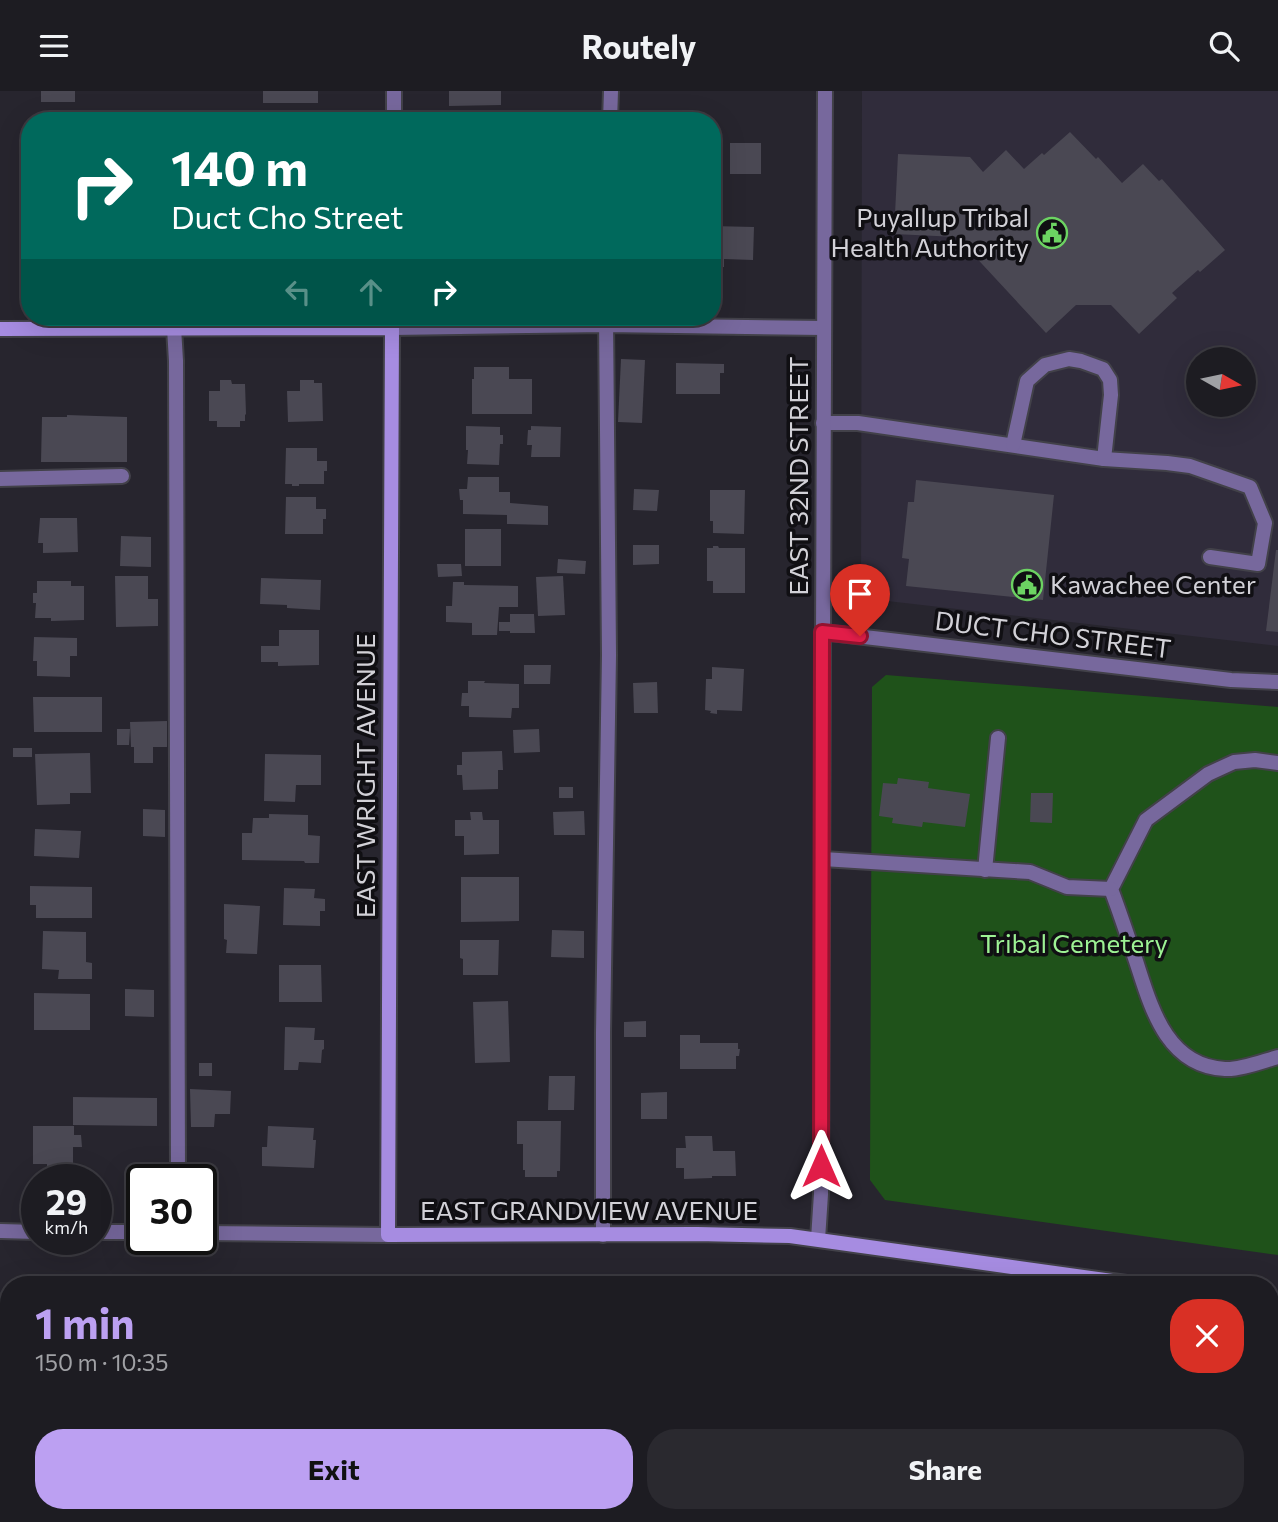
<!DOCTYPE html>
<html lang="en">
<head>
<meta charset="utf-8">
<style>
	:root { --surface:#1d1c22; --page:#2a292f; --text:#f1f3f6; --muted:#a0a1a5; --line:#3b3a40; --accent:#bca0f2 }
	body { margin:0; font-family:Commissioner,sans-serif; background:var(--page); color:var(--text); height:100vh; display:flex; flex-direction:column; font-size:26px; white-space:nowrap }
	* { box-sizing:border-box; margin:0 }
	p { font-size:23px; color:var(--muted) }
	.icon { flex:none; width:38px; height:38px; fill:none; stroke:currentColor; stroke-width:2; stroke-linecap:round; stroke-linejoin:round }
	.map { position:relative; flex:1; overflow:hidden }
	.side { position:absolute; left:0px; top:1185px; width:1279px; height:247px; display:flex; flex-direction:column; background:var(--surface); border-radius:28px 28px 0 0; box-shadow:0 7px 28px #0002,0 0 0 2px var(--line) }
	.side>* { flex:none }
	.banner { position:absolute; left:21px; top:21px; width:700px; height:214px; border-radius:28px; box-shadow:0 7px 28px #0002,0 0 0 2px var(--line); background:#00695c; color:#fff; overflow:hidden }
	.needle { width:46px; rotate:99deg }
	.fabs { position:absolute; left:1186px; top:256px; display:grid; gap:14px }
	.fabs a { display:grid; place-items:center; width:70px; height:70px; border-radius:50%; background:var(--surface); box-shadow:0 7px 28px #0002,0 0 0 2px var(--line); font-size:35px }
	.speed { position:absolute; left:21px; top:1073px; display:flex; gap:14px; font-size:35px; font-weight:700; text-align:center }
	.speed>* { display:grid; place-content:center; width:91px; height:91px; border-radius:50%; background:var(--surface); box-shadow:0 7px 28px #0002,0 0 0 2px var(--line); line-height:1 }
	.speed small { font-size:18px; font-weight:400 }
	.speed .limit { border:4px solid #111; border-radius:10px; background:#fff; color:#111 }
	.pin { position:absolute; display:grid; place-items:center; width:60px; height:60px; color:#fff; margin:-72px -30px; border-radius:50% 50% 50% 0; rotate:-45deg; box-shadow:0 0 7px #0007 }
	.pin .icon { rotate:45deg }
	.me { position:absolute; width:77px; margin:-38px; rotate:0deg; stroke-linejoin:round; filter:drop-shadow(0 0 5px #0008) }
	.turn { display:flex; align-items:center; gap:24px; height:147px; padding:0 35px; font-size:32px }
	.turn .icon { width:91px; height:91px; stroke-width:2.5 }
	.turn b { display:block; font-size:49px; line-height:60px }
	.lanes { display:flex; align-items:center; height:66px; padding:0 35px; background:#0003; justify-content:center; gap:35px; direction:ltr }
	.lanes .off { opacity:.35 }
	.round { display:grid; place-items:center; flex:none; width:74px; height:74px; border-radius:28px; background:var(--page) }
	.overview { display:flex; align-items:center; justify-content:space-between; height:119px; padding:0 35px }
	h1 { font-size:42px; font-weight:700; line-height:52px; color:var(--accent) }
	.action { display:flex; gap:14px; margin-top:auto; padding:14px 35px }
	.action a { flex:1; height:80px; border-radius:28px; background:var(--accent); color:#111; font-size:28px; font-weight:700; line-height:80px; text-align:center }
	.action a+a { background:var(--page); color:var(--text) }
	header { display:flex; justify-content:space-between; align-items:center; height:91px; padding:0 35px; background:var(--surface); font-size:32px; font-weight:700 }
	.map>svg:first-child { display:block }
</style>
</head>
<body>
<header><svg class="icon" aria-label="menu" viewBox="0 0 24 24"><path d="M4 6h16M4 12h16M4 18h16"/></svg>Routely<svg class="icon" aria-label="search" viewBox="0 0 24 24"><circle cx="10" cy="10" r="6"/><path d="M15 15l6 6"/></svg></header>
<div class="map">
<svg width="1278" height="1431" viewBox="0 0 1278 1431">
	<rect width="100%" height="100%" fill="#27252e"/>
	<path fill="#302c3b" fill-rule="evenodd" d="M862 0H1278V555L861 507ZM1199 268H1244V313H1199Z"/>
	<polygon fill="#1f521a" points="886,584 1278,616 1278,1164 885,1109 870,1089 872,596"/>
	<g fill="#4a4853">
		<rect x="41" y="0" width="34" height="11"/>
		<rect x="263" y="0" width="55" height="12"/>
		<polygon points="449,0 501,0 501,14 449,15"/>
		<polygon points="74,24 74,30 39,30 39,25"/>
		<rect x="275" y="26" width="36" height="4"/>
		<polygon points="1070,41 1096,68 1098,66 1122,92 1143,73 1159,90 1162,88 1225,159 1200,181 1198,179 1172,202 1177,207 1139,243 1111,214 1076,214 1046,242 957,146 894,143 898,63 970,66 983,81 1006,59 1024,78 1042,62 1044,64"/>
		<rect x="730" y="52" width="31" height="31"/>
		<polygon points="712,135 754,136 753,169 724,168 724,176 712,176"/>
		<polygon points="621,268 645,269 642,332 618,331"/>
		<polygon points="676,272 724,273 724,282 720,282 720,303 676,303"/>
		<polygon points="474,276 509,276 509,288 532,288 532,323 472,323 472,288 474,288"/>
		<polygon points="220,289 231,289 232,293 245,293 246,323 245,324 245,330 240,330 240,336 217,336 217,330 209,330 209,300 220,300"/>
		<polygon points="300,289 314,289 314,292 322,292 323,330 288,331 287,300 300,300"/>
		<polygon points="67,324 127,326 127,371 41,371 42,326 67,326"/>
		<polygon points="466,335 500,336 500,344 503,344 503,353 500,353 499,374 467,373 468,359 466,359"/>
		<polygon points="531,335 561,336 560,366 531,366 532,354 527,354 528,339 531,339"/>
		<polygon points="286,357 317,357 317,370 327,370 327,380 324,380 324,393 299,393 299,395 292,395 292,393 285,393"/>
		<polygon points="468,386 499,386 499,401 510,401 510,412 548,415 548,434 507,433 507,424 463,423 463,409 460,409 459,398 467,398"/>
		<polygon points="916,389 1054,404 1043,509 906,495 909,468 902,467 908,411 914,411"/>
		<polygon points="634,398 659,399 657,420 633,419"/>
		<polygon points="710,399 745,399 744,443 713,442 713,430 710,430"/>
		<polygon points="286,406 316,406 316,418 326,418 326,428 323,428 323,443 285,443"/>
		<polygon points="40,427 77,427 78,461 43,462 43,452 38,452"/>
		<rect x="465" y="438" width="36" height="37"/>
		<polygon points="121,445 151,446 151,476 120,475"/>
		<polygon points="633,454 659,454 659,473 633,474"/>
		<polygon points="713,455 718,455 719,457 745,457 745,502 713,502 713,490 707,490 707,457 713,457"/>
		<polygon points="1276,459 1278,459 1278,541 1266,540"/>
		<polygon points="558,468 586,470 585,483 557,482"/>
		<polygon points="437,473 461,473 462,485 438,486"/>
		<polygon points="115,485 148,485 148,508 158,508 158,535 116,536"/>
		<polygon points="563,485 565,524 538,525 536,486"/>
		<polygon points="261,487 321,489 320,519 287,517 287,514 260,513"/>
		<polygon points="37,490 71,490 71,495 84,495 84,529 51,530 51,527 35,527 36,512 33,512 33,502 37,502"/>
		<polygon points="453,491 464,491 464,494 518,495 518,516 499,516 497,544 472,544 472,532 446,531 446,515 452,515"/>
		<polygon points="510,523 534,523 535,542 510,542 510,540 499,540 499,531 510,531"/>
		<polygon points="279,539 319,539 319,574 278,575 278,571 261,571 261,555 279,555"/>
		<polygon points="34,546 77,547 77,565 70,565 70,586 37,585 37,570 33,570"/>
		<polygon points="524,574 551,574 550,593 524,593"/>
		<polygon points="712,576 744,578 742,620 717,619 717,623 710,622 711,620 705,619 706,588 712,588"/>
		<polygon points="468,590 485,590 484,592 519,593 519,617 512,617 511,627 469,626 469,615 461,615 462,602 468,602"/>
		<polygon points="657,591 658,622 634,622 633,592"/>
		<polygon points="33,606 102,606 102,641 34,641"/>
		<polygon points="167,630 167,656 153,656 153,672 134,672 134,656 131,656 130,631"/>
		<polygon points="117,638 130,638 129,654 117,654"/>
		<polygon points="539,638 540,661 514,662 513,639"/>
		<rect x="13" y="657" width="19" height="9"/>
		<polygon points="502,660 503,679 498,679 498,698 463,699 462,684 457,684 457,674 462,674 462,661"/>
		<polygon points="90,662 91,702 70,702 70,713 37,714 35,663"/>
		<polygon points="265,663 321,664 321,694 296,694 295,711 264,710"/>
		<polygon points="898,687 929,691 928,697 970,703 965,736 923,731 922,736 892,732 893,727 879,725 883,692 897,693"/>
		<rect x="559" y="696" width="14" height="11"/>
		<polygon points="1031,702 1053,702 1052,732 1030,731"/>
		<polygon points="143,718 165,719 165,746 143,745"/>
		<polygon points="584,720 585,744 554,744 553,721"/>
		<polygon points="470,721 482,721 483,729 499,729 499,763 464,764 464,745 455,745 455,729 471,729"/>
		<polygon points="269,723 308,724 308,744 320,745 319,772 305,772 304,770 242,769 242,742 252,742 253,727 269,727"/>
		<polygon points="35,738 81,740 79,767 34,765"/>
		<polygon points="461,786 519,786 519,830 461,831"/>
		<polygon points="30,795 92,796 92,827 36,827 36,814 30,814"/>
		<polygon points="284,797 315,798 314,807 325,808 325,820 320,820 320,835 283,834"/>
		<polygon points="224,813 260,815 257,863 226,862 227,849 224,848"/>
		<polygon points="552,839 584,840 584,867 551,866"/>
		<polygon points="43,840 86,841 86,871 92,872 92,888 58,888 59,879 42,878"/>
		<polygon points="460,849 499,849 498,884 463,884 463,868 460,867"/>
		<polygon points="279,874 321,874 322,911 279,911"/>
		<polygon points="125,898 154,899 154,926 125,925"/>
		<polygon points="34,902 90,903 90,939 34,939"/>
		<polygon points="508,910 510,971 475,972 473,911"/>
		<polygon points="646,930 646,946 624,946 624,931"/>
		<polygon points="285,936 315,937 314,949 324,949 324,958 322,959 321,972 299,971 298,979 284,979"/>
		<polygon points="680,944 700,944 700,952 738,952 738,958 740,958 739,965 736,965 736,978 680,978"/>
		<rect x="199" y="972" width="13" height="13"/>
		<polygon points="549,985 575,985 574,1019 548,1019"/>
		<polygon points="190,998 231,1000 230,1023 215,1023 214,1036 191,1036"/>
		<polygon points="667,1001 667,1028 641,1028 641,1002"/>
		<polygon points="73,1006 157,1007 157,1035 73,1034"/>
		<polygon points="517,1030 561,1030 560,1080 557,1080 557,1086 525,1086 525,1079 523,1079 523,1053 517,1053"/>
		<polygon points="33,1035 74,1035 74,1044 81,1044 82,1056 73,1056 73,1077 47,1077 47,1073 33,1073"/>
		<polygon points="268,1035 314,1037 313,1049 316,1049 314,1077 262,1075 262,1056 267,1056"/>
		<polygon points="685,1045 712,1045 713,1060 735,1060 736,1085 712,1085 712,1087 684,1088 684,1077 676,1077 676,1057 686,1057"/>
	</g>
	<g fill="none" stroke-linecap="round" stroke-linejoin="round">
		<g stroke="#424149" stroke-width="18">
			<g id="lane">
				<polyline points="610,30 611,0"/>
				<polyline points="174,237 176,270 178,1088"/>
				<polyline points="823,332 858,332 1104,368 1167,372 1190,375 1250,396 1265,432 1258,473 1210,466"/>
				<polyline points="1013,354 1027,290 1045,274 1069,268 1081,270 1103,278 1110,289 1111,304 1104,368"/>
				<polyline points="0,388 122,385"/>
				<path d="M1278 672 1255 669 1234 671 1208 683 1146 729 1111 798C1120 822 1128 846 1136 870 1151 916 1166 975 1225 978 1240 979 1263 970 1278 966"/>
				<polyline points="823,768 1030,781 1067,796 1111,798"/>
				<polyline points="985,779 998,647"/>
				<polyline points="603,1144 603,942 609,564 606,226"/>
				<polyline points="1011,1423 1013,1431"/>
				<polyline points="773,1431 777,1423"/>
			</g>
		</g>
		<g stroke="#424149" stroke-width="18">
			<g id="street">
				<polyline points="394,30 394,0"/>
				<polyline points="392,226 392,237 606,234 824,237"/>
				<polyline points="822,541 1231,589 1278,591"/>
				<polyline points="0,1140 37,1141"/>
				<polyline points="96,1141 142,1141"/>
				<polyline points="201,1142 388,1144"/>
				<polyline points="818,1148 821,1103 825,0"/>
			</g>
		</g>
		<g stroke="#424149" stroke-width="18">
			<g id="secondary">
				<polyline points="0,238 392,237 388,1144 697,1143 790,1145 1141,1194"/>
				<polyline points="1270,1211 1278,1212"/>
				<polyline points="1270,1390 1278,1389"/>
				<polyline points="1090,1431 1120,1423"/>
			</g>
		</g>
		<use href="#lane" stroke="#77689d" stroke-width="14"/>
		<use href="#street" stroke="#77689d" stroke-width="14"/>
		<use href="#secondary" stroke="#a68ce1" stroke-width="14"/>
	</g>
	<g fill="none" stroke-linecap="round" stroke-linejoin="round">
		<g stroke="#92132f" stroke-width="18">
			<polyline id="route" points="821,1075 822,541 860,545"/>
		</g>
		<use href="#route" stroke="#e11d48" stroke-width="12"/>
	</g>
	<defs>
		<g id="civic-ring" transform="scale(1.575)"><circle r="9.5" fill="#100f13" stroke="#6cd362" stroke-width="1.5"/><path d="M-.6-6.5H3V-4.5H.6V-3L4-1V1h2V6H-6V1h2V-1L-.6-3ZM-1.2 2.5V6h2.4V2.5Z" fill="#6cd362"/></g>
	</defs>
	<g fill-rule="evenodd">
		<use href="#civic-ring" x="1052" y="142"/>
		<use href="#civic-ring" x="1027" y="494"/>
	</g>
	<g text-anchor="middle" stroke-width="7" stroke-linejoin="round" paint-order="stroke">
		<g font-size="26" fill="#d2d1d7" stroke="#100f13" text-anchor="end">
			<text x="1029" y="136">Puyallup Tribal<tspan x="1029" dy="30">Health Authority</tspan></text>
			<text x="1050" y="503" text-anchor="start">Kawachee Center</text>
		</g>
		<g font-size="26" fill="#d2d1d7" stroke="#100f13">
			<text transform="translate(799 385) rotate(-90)" y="9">EAST 32ND STREET</text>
			<text transform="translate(1053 544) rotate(7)" y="9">DUCT CHO STREET</text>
			<text transform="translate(366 685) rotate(-90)" y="9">EAST WRIGHT AVENUE</text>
			<text x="589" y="1129">EAST GRANDVIEW AVENUE</text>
		</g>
		<g font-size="26" fill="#9df294" stroke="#100f13">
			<text x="1074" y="862">Tribal Cemetery</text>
		</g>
	</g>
</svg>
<div class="fabs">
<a><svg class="needle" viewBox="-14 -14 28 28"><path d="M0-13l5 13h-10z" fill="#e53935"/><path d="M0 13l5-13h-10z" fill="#a0a1a5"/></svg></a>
</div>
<div class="speed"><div>29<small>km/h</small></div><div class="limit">30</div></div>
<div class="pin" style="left:860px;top:545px;background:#d93025"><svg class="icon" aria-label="arrive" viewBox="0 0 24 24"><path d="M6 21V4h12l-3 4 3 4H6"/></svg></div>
<svg class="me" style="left:821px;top:1075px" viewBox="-20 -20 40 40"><path d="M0-17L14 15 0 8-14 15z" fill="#e11d48" stroke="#fff" stroke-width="4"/></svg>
<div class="banner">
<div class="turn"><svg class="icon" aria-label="right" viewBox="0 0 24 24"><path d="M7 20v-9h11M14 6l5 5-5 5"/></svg><div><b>140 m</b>Duct Cho Street</div></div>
<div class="lanes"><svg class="icon off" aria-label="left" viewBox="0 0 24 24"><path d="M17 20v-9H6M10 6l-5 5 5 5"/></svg><svg class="icon off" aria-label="ahead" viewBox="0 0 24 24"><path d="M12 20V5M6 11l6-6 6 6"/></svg><svg class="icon" aria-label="right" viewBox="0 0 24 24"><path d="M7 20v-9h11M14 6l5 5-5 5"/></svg></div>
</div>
<section class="side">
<div class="overview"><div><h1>1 min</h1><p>150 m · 10:35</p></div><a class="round" style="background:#d93025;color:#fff"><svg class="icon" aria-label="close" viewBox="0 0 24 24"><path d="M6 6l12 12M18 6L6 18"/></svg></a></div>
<div class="action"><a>Exit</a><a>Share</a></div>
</section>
</div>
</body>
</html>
